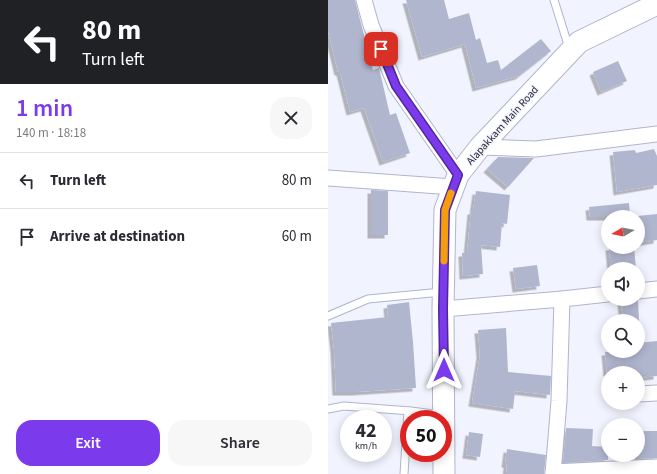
<!DOCTYPE html>
<html lang="en">
<head>
<meta charset="utf-8">
<style>
	:root { --surface:#fff; --page:#f7f7f7; --text:#2b2b33; --muted:#7c7c81; --line:#e1e1e2; --accent:#7c3aed }
	body { margin:0; font-family:"Source Sans 3",sans-serif; background:var(--page); color:var(--text); height:100vh; display:flex; flex-direction:column; font-size:15px; white-space:nowrap }
	* { box-sizing:border-box; margin:0 }
	p { font-size:13px; color:var(--muted) }
	.icon { flex:none; width:22px; height:22px; fill:none; stroke:currentColor; stroke-width:2; stroke-linecap:round; stroke-linejoin:round }
	.map { position:relative; flex:1; overflow:hidden }
	.side { display:flex; flex-direction:column; background:var(--surface); width:328px }
	.side>* { flex:none }
	.guide { background:#202124; color:#fff; overflow:hidden }
	.needle { width:26px; rotate:260deg }
	.buttons { position:absolute; left:273px; top:210px; display:grid; gap:8px }
	.buttons a { display:grid; place-items:center; width:44px; height:44px; border-radius:50%; background:var(--surface); box-shadow:0 2px 10px #0003; font-size:20px }
	.speed { position:absolute; left:12px; top:410px; display:flex; gap:8px; font-size:20px; font-weight:700; text-align:center }
	.speed>* { display:grid; place-content:center; width:52px; height:52px; border-radius:50%; background:var(--surface); box-shadow:0 2px 10px #0003; line-height:1 }
	.speed small { font-size:10px; font-weight:400 }
	.speed .limit { border:6px solid #d22; background:#fff; color:#111 }
	.pin { position:absolute; display:grid; place-items:center; width:34px; height:34px; color:#fff; margin:-17px; border-radius:8px; box-shadow:0 2px 6px #0006 }
	.me { position:absolute; width:44px; margin:-22px; rotate:0deg; stroke-linejoin:round; filter:drop-shadow(0 0 3px #0008) }
	.turn { display:flex; align-items:center; gap:14px; height:84px; padding:0 16px; font-size:18px }
	.turn .icon { width:52px; height:52px; stroke-width:2.5 }
	.turn b { display:block; font-size:28px; line-height:34px }
	.round { display:grid; place-items:center; flex:none; width:42px; height:42px; border-radius:16px; background:var(--page) }
	.summary { display:flex; align-items:center; justify-content:space-between; height:68px; padding:0 16px }
	h1 { font-size:24px; font-weight:600; line-height:30px; color:var(--accent) }
	.button { display:flex; gap:8px; margin-top:auto; padding:8px 16px }
	.button a { flex:1; height:46px; border-radius:16px; background:var(--accent); color:#fff; font-size:16px; font-weight:600; line-height:46px; text-align:center }
	.button a+a { background:var(--page); color:var(--text) }
	ul { padding:0; list-style:none }
	li { display:flex; align-items:center; gap:12px; height:56px; padding:0 16px; border-top:1px solid var(--line) }
	li div { flex:1 }
	li b { display:block; font-size:15px }
	li em { font-style:normal }
	main { display:flex; flex:1; min-height:0 }
	.map>svg:first-child { display:block }
</style>
</head>
<body>
<main>
<section class="side">
<div class="guide">
<div class="turn"><svg class="icon" aria-label="left" viewBox="0 0 24 24"><path d="M17 20v-9H6M10 6l-5 5 5 5"/></svg><div><b>80 m</b>Turn left</div></div>
</div>
<div class="summary"><div><h1>1 min</h1><p>140 m · 18:18</p></div><a class="round"><svg class="icon" aria-label="close" viewBox="0 0 24 24"><path d="M6 6l12 12M18 6L6 18"/></svg></a></div>
<ul>
<li><svg class="icon" aria-label="left" viewBox="0 0 24 24"><path d="M17 20v-9H6M10 6l-5 5 5 5"/></svg><div><b>Turn left</b></div><em>80 m</em></li>
<li><svg class="icon" aria-label="arrive" viewBox="0 0 24 24"><path d="M6 21V4h12l-3 4 3 4H6"/></svg><div><b>Arrive at destination</b></div><em>60 m</em></li>
</ul>
<div class="button"><a>Exit</a><a>Share</a></div>
</section>
<div class="map">
<svg width="329" height="474" viewBox="0 0 329 474">
	<defs>
		<filter id="shadow"><feDropShadow dx="-3.5" dy="3.5" stdDeviation="0" flood-color="#0004"/></filter>
	</defs>
	<rect width="100%" height="100%" fill="#f1f3fe"/>
	<g fill="#b1b6cf" filter="url(#shadow)">
		<polygon points="0,0 27,0 45,70 51,68 62,115 68,113 82,153 55,162 36,108 22,112 12,72 10,72 0,31"/>
		<polygon points="78,0 116,0 121,19 141,13 148,40 152,38 159,63 170,60 173,70 213,39 223,51 191,76 148,88 137,44 94,57"/>
		<polygon points="290,61 299,81 273,92 265,72"/>
		<polygon points="326,149 329,156 329,185 289,192 285,152 307,150 308,153"/>
		<polygon points="170,157 205,158 206,158 180,187 159,169"/>
		<polygon points="43,190 60,191 60,235 43,235"/>
		<polygon points="148,191 182,195 179,224 174,223 172,247 153,245 155,274 135,276 134,253 139,253 143,211 145,211"/>
		<polygon points="301,203 302,217 262,217 261,207"/>
		<polygon points="329,214 329,240 310,243 310,216"/>
		<polygon points="281,247 306,247 308,269 283,269"/>
		<polygon points="209,265 212,286 188,289 185,268"/>
		<polygon points="310,300 311,321 295,321 293,301"/>
		<polygon points="81,302 85,342 88,388 27,392 8,392 6,349 3,323 60,317 59,305"/>
		<polygon points="178,328 180,372 223,376 222,395 187,391 185,409 144,403 152,355 150,330"/>
		<polygon points="329,341 329,376 310,378 310,373 279,373 277,352 310,351 310,343"/>
		<polygon points="238,428 265,429 264,446 280,447 280,460 235,463"/>
		<polygon points="310,431 329,431 329,458 310,459"/>
		<polygon points="141,432 155,434 152,457 138,455"/>
		<polygon points="179,449 218,455 216,474 178,474 179,464 177,464"/>
	</g>
	<g fill="none" stroke-linecap="round" stroke-linejoin="round">
		<g stroke="#b0b5cd" stroke-width="9">
			<g id="service">
				<polyline points="226,0 241,48"/>
				<polyline points="0,316 40,299 114,292"/>
				<polyline points="0,409 16,406 83,411 113,415"/>
				<polyline points="76,474 80,411"/>
			</g>
		</g>
		<g stroke="#b0b5cd" stroke-width="17">
			<g id="minor">
				<polyline points="36,0 43,25 68,86 130,175"/>
				<polyline points="152,147 208,149 329,134"/>
				<polyline points="0,178 125,187"/>
				<polyline points="310,291 329,289"/>
				<polyline points="115,309 234,299 280,294"/>
				<polyline points="310,394 329,393"/>
				<polyline points="225,472 329,467"/>
				<polyline points="225,474 231,401 234,299"/>
			</g>
		</g>
		<g stroke="#b0b5cd" stroke-width="23">
			<polyline id="secondary" points="116,474 115,309 117,210 130,175 152,147 251,42 329,4"/>
		</g>
		<use href="#service" stroke="#fff" stroke-width="7"/>
		<use href="#minor" stroke="#fff" stroke-width="15"/>
		<use href="#secondary" stroke="#fff" stroke-width="21"/>
	</g>
	<g fill="none" stroke-linecap="round" stroke-linejoin="round">
		<g stroke="#51269a" stroke-width="10">
			<polyline id="route" points="53,49 68,86 130,175 117,210 115,309 116,370"/>
		</g>
		<use href="#route" stroke="#7c3aed" stroke-width="7"/>
		<polyline stroke="#f59e0b" stroke-width="7" points="116,261 117,210 123,193"/>
	</g>
	<g text-anchor="middle" stroke-width="3" stroke-linejoin="round" paint-order="stroke">
		<g font-size="11" fill="#23242e" stroke="#f1f3fe">
			<text transform="translate(174 125) rotate(-48)" y="4">Alapakkam Main Road</text>
		</g>
	</g>
</svg>
<div class="buttons">
<a><svg class="needle" viewBox="-14 -14 28 28"><path d="M0-13l5 13h-10z" fill="#e53935"/><path d="M0 13l5-13h-10z" fill="#7c7c81"/></svg></a>
<a><svg class="icon" aria-label="sound" viewBox="0 0 24 24"><path d="M4 9h4l5-4v14l-5-4H4zM17 9q2 3 0 6"/></svg></a>
<a><svg class="icon" aria-label="search" viewBox="0 0 24 24"><circle cx="10" cy="10" r="6"/><path d="M15 15l6 6"/></svg></a>
<a>+</a>
<a>−</a>
</div>
<div class="speed"><div>42<small>km/h</small></div><div class="limit">50</div></div>
<div class="pin" style="left:53px;top:49px;background:#d93025"><svg class="icon" aria-label="arrive" viewBox="0 0 24 24"><path d="M6 21V4h12l-3 4 3 4H6"/></svg></div>
<svg class="me" style="left:116px;top:370px" viewBox="-20 -20 40 40"><path d="M0-17L14 15 0 8-14 15z" fill="#7c3aed" stroke="#fff" stroke-width="4"/></svg>
</div>
</main>
</body>
</html>
